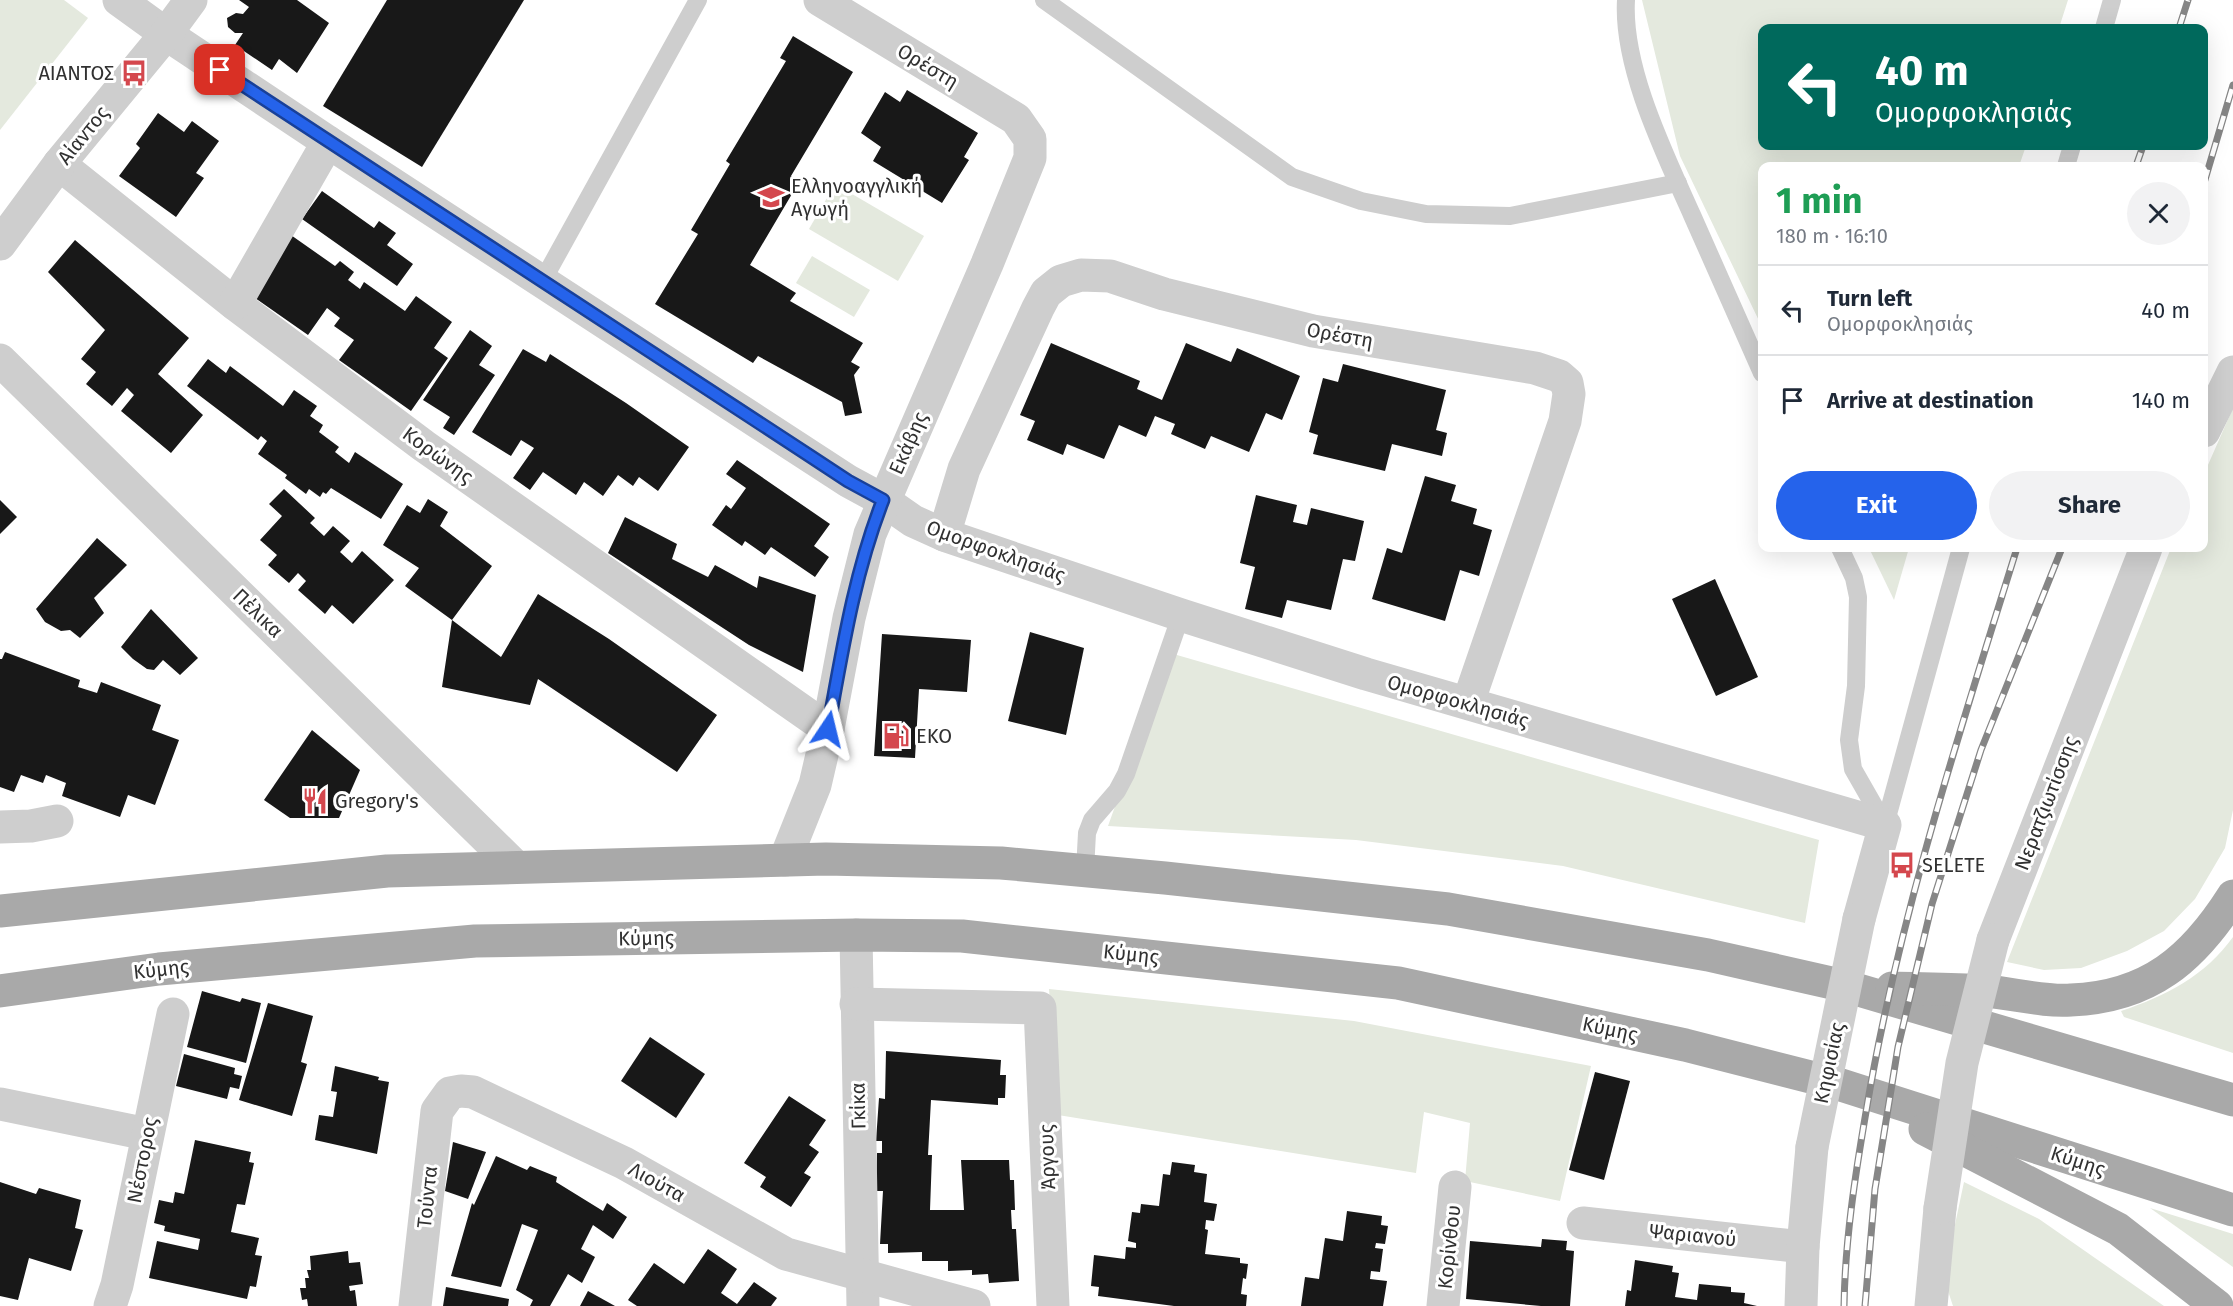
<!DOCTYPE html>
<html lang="en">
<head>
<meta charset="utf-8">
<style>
	:root { --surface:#fff; --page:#f2f2f3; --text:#1f2937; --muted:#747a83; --line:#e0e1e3; --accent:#2563eb }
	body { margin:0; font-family:"Fira Sans",sans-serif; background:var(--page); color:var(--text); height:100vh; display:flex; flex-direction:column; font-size:22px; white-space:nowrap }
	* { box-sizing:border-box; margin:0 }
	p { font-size:20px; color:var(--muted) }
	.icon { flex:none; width:33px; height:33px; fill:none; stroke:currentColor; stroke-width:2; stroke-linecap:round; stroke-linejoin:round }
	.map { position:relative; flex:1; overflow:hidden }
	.panel { position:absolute; left:1758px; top:162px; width:450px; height:390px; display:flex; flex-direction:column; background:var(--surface); border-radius:12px; box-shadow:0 6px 24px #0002 }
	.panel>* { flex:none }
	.banner { position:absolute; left:1758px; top:24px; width:450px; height:126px; border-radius:12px; box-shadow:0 6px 24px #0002; background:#00695c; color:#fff; overflow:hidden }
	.pin { position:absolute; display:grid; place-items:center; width:51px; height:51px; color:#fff; margin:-26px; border-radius:12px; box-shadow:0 3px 9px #0006 }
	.me { position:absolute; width:66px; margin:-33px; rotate:10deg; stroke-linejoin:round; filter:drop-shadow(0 0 4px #0008) }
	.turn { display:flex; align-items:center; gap:21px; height:126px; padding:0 18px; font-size:27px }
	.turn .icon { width:78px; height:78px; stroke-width:2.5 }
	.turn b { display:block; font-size:42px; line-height:51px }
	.round { display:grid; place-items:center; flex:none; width:63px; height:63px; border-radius:32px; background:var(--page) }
	.overview { display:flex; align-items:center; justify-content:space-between; height:102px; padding:0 18px }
	h1 { font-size:36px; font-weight:700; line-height:45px; color:#1e9e55 }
	.button { display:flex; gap:12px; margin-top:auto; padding:12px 18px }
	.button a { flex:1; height:69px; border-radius:36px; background:var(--accent); color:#fff; font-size:24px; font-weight:700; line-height:69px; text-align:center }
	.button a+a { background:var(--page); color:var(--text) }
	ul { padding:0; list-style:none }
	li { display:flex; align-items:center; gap:18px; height:90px; padding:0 18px; border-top:2px solid var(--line) }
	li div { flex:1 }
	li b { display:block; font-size:22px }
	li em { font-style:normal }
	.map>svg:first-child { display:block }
</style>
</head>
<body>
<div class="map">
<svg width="2233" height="1306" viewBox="0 0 2233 1306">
	<rect width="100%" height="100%" fill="#fff"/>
	<g fill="#e4e9de">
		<polygon points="0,0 64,0 88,18 0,130"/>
		<polygon points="1642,0 2068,0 2059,28 1762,28 1762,146 2026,146 2019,166 1762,166 1762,327 1680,156"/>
		<polygon points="835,184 924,236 898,281 809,229"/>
		<polygon points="812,256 870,290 854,317 796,283"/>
		<polygon points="2233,408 2233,810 2225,848 2195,899 2164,931 2127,951 2081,968 2044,970 2007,962 2171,548 2204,548 2204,474"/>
		<polygon points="1869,548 1909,548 1894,600"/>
		<polygon points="1170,653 1819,840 1805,923 1563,866 1356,840 1108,826"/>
		<path d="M2233 937V1053L2124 1017 2121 1011C2166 996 2205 976 2233 937Z"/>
		<polygon points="1049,989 1354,1021 1591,1066 1560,1201 1465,1181 1470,1123 1424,1112 1416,1173 1058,1115"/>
		<polygon points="1964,1182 2039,1219 2164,1306 1953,1306 1946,1285 1953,1234"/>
		<polygon points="2150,1208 2233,1234 2233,1267"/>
	</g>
	<g fill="#181818">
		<polygon points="239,0 297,0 329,23 297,73 279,59 272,70 235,45 243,33 235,33 228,27 227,18 236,13 243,14 249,7"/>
		<polygon points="387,0 524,0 422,167 323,106"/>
		<polygon points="793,36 853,72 791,176 799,182 750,265 796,293 790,301 863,343 851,362 860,367 854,375 862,413 845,416 842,402 758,356 753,363 655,304 698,234 691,230 730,164 726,161 786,61 780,58"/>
		<polygon points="907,90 978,133 964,157 969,160 942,203 873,161 881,147 861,133 885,92 900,102"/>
		<polygon points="158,113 184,132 192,121 219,141 196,173 204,178 176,217 119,176 140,148 136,144"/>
		<polygon points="322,191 374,228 379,221 396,233 387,245 413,264 397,286 302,219"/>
		<polygon points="288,233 335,266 340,261 354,272 348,280 360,289 364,282 405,311 416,296 452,322 434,348 448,358 411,411 339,360 354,340 334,326 340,318 327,308 308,335 248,293"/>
		<polygon points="75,240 189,338 158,374 203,415 171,453 121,411 134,395 127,388 112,406 86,384 96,372 81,359 105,330 48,272"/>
		<polygon points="470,330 492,346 479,365 495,375 454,435 443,428 450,417 423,400"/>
		<polygon points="1051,343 1140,381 1137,389 1162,400 1186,343 1231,362 1237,348 1300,376 1282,420 1266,413 1249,452 1211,436 1205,449 1171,434 1175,424 1155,416 1146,437 1119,425 1104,459 1067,444 1063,455 1027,440 1035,421 1020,415"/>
		<polygon points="523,349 546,362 550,354 626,403 689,447 658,491 639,477 633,486 618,475 603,496 584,482 576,495 543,472 530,490 513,478 534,448 521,440 511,456 472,432"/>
		<polygon points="208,359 226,373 230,366 283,406 294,390 317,406 310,416 323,425 319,432 339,447 335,452 349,463 355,452 403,484 381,519 331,488 326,494 323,492 320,497 309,489 306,494 285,478 287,475 258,454 267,441 261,436 258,440 187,386"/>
		<polygon points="1343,364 1446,390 1436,430 1447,433 1442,456 1392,444 1385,471 1313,454 1318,435 1309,432 1323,378 1338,382"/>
		<polygon points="737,460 830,524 814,546 829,557 815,577 771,547 765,555 745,541 742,546 712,525 726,505 731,509 746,488 726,474"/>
		<polygon points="1425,476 1456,485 1451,501 1477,509 1473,524 1492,530 1479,576 1460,570 1445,621 1372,599 1387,548 1402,553"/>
		<polygon points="284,489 315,518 310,523 324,536 333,526 350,541 340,552 352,563 362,551 394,580 353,624 332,605 325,614 298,590 306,581 298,573 289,583 268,565 277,555 260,540 282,516 269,504"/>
		<polygon points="1256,495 1297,505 1293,522 1307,525 1311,508 1364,521 1355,561 1343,559 1331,610 1287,600 1282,618 1245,609 1255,567 1240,563"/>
		<polygon points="428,499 448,512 440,526 492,566 452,620 405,586 419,568 383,545 407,505 420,513"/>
		<polygon points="0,500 17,517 0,534"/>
		<polygon points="625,517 677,544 672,559 708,577 715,565 757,588 759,576 816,595 803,672 749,645 608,553"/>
		<polygon points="97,538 127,565 94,598 104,613 80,638 70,630 61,631 45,622 36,609"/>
		<polygon points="1715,579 1758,677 1716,696 1672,599"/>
		<polygon points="538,594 609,639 717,715 677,772 538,679 530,705 442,687 452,620 501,657"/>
		<polygon points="151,609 198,658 180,675 163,660 154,670 147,669 133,659 121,647"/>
		<polygon points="1030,632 1084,648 1066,735 1008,721"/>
		<polygon points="882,634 971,640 967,692 919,689 915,758 874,756"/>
		<polygon points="5,652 80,680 78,687 97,693 101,682 161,705 152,730 179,740 155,805 128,795 120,817 62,796 66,783 46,775 43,783 21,775 14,792 0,787 0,659 2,659"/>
		<polygon points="312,730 360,770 339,818 290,818 264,800"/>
		<polygon points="202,991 240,1002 242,998 261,1003 246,1063 187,1047"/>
		<polygon points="268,1003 313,1016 301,1062 307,1064 292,1116 239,1100"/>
		<polygon points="650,1037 705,1074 676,1118 621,1081"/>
		<polygon points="886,1051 1001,1060 1000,1075 1006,1075 1005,1098 998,1098 998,1105 931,1100 928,1155 932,1155 930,1210 964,1210 961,1160 1009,1160 1010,1180 1014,1180 1015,1210 1011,1210 1012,1229 1016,1229 1019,1281 989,1283 988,1274 972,1275 972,1270 948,1271 948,1261 922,1261 922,1252 888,1253 888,1244 880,1244 883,1191 876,1191 877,1153 882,1153 882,1141 876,1141 879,1098 885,1099"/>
		<polygon points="184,1054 235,1068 234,1074 242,1076 239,1089 230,1087 227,1099 176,1086"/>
		<polygon points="335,1066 379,1077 378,1080 389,1082 377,1154 315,1140 319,1115 333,1117 337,1092 331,1091"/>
		<polygon points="1595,1072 1630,1081 1604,1180 1569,1170"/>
		<polygon points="789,1096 826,1120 809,1145 819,1152 804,1173 811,1177 791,1207 760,1187 766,1177 744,1163"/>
		<polygon points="195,1140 251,1152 249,1162 254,1163 245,1205 237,1204 231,1232 259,1238 255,1255 262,1256 256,1287 250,1286 247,1299 149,1278 157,1241 198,1250 200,1239 164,1231 165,1226 154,1223 159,1200 173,1203 175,1192 184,1194"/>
		<polygon points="453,1142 486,1152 468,1199 445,1191"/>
		<polygon points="496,1156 527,1170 530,1166 557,1177 556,1182 603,1211 607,1203 627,1217 613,1239 593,1225 581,1249 595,1257 582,1283 568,1274 550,1306 530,1306 533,1300 516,1290 538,1230 522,1224 501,1287 451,1276 472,1203 474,1205"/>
		<polygon points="1172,1162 1195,1165 1194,1172 1207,1174 1204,1202 1217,1204 1214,1221 1206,1220 1205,1229 1208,1230 1205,1254 1240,1258 1240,1263 1248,1264 1246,1279 1243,1278 1241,1294 1247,1295 1246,1306 1174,1306 1098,1296 1099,1287 1091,1286 1094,1255 1125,1259 1126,1247 1136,1248 1136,1243 1128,1241 1132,1212 1140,1213 1141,1204 1159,1206 1163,1174 1170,1175"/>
		<polygon points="0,1182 36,1194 39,1188 81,1200 75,1228 83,1230 71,1271 29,1258 18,1300 0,1296"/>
		<polygon points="1347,1211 1382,1216 1381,1225 1388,1226 1385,1244 1376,1243 1375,1248 1383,1249 1380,1272 1371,1271 1370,1279 1387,1281 1383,1306 1301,1306 1305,1277 1319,1279 1325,1238 1343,1241"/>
		<polygon points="1542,1239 1567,1241 1566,1250 1574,1251 1570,1306 1541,1306 1466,1299 1470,1241 1541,1247"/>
		<polygon points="708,1249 737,1269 721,1293 737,1304 754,1282 777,1298 771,1306 637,1306 628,1300 654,1263 684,1284"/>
		<polygon points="348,1251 349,1263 360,1262 363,1284 349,1286 350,1291 355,1290 357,1306 308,1306 307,1299 302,1300 300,1288 306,1288 305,1278 309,1278 307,1270 311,1270 310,1256"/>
		<polygon points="1635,1260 1673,1266 1672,1272 1679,1273 1675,1297 1697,1300 1699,1284 1731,1287 1731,1292 1745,1293 1744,1303 1757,1306 1625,1306 1627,1290 1631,1291"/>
		<polygon points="446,1287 509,1299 508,1306 443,1306"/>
		<polygon points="588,1291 615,1306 580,1306"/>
	</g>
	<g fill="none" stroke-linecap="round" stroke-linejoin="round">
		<g stroke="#cecece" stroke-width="18">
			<polyline points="1044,0 1292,177 1361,201 1426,214 1510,216 1678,183"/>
			<path d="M1626 0C1622 68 1665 154 1692 215 1716 268 1739 321 1762 373"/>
			<polyline points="2104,28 2112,0"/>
			<polyline points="2066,166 2072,146"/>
			<polyline points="542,282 698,0"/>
			<polyline points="1840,548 1854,578 1858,597 1856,686 1849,740 1853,769 1885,825"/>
			<polyline points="1885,825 1961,548"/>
			<polyline points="1085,870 1087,833 1092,820 1117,791 1126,774 1181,615"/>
		</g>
		<g stroke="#cecece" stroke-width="33">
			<polyline points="119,0 166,34 328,142 848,481 883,500 913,521 944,535 1181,615 1366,674 1885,825 1859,919"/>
			<polyline points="59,164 235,304 424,446 828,729"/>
			<polyline points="0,244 59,164 166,34 191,0"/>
			<polyline points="235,304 328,142"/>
			<polyline points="0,360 516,867"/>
			<polyline points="944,535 964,469 1038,308 1046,293 1061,281 1081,275 1110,276 1164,294 1313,331 1535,368 1559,376 1567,383 1569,394 1565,421 1468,703"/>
			<polyline points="0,827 31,826 57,821"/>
			<polyline points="785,860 815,785 828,729 849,618 870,534 987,264 1030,158 1030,139 1016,119 820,0"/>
			<polyline points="856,935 863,1306"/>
			<polyline points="856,1004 1040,1008 1053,1306"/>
			<polyline points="0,1104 147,1134"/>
			<polyline points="1583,1223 1803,1247"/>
			<polyline points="110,1306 117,1285 173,1014"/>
			<polyline points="415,1306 437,1111 450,1093 461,1091 473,1092 624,1163 786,1254 974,1306"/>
			<polyline points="1443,1306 1455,1187"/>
			<polyline points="1801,1306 1803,1247 1812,1147"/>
		</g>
		<g stroke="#cecece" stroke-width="33">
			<polyline points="2204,431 2233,372"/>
			<polyline points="1993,940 2146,548"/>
			<polyline points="1931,1306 1940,1208"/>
		</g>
		<g stroke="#a9a9a9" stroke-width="33">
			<polyline points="0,911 387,871 826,859 1001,863 1165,878 1448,909 1708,955 1845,986 2233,1100"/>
			<path d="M1892 988C1923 989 1953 989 1984 991 2013 993 2042 1002 2071 1000 2149 997 2193 959 2233 896"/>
			<polyline points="0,991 159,969 475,941 856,935 962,936 1398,983 1685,1045 1838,1084 2233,1210"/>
			<polyline points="1925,1129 2118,1229 2217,1306"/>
		</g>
		<g stroke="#868686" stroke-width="7">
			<g id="rail">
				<polyline points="2179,28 2188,0"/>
				<polyline points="2136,166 2143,146"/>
				<polyline points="2204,183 2233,85"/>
				<path d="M1844 1306C1845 1241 1855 1176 1866 1112 1898 920 1959 734 2017 548"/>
				<polyline points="1865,1306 1875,1189 1898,1047 1932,904 1981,750 2062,548"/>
			</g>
		</g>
		<use href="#rail" stroke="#fff" stroke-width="4.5" stroke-dasharray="14" stroke-linecap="butt"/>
		<polyline stroke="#cecece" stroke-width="33" points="1812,1147 1859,919"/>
		<polyline stroke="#cecece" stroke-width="33" points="1940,1208 1962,1063 1993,940"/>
	</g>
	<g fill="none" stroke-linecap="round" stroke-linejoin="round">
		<g stroke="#184099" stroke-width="15">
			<path id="route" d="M220 70 810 456 848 481 883 500C854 574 842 652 828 729"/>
		</g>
		<use href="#route" stroke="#2563eb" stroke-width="10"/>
	</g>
	<defs>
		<g id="bus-bare" transform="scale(2.07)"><path d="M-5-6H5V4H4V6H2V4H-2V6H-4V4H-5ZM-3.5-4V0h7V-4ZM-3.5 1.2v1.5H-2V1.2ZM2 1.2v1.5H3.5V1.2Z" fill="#d4474d" stroke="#fff" stroke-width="2.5" paint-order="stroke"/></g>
		<g id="school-bare" transform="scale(2.07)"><path d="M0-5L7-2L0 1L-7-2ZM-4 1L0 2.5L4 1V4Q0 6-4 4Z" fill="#d4474d" stroke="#fff" stroke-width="2.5" paint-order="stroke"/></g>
		<g id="fuel-bare" transform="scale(2.07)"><path d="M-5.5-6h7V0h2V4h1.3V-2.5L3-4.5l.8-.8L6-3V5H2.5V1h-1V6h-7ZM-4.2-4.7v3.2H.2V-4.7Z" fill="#d4474d" stroke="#fff" stroke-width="2.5" paint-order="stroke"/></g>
		<g id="restaurant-bare" transform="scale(2.07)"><path d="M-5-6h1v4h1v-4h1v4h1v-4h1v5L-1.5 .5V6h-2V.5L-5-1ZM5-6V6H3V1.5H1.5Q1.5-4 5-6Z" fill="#d4474d" stroke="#fff" stroke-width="2.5" paint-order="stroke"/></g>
	</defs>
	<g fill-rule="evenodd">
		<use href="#bus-bare" x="134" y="73"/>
		<use href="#school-bare" x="771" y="197"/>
		<use href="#fuel-bare" x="896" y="736"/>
		<use href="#restaurant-bare" x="315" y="801"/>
		<use href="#bus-bare" x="1902" y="865"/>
	</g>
	<g text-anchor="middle" stroke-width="6" stroke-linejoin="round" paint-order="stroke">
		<g font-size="20" fill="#313131" stroke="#fff">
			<text transform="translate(928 66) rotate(31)" y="7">Ορέστη</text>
			<text transform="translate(83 135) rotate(-51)" y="7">Αίαντος</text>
			<text transform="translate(1340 335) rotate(10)" y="7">Ορέστη</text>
			<text transform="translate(908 443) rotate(-66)" y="7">Εκάβης</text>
			<text transform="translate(438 455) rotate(36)" y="7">Κορώνης</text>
			<text transform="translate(996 551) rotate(20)" y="7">Ομορφοκλησιάς</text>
			<text transform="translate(258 613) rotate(44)" y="7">Πέλικα</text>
			<text transform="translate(1458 701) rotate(16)" y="7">Ομορφοκλησιάς</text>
			<text transform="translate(2046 803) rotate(-69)" y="7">Νερατζιωτίσσης</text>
			<text transform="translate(646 938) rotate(-1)" y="7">Κύμης</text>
			<text transform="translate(1131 954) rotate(6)" y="7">Κύμης</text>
			<text transform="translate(161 969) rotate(-6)" y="7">Κύμης</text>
			<text transform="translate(1610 1029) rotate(12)" y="7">Κύμης</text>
			<text transform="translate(1829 1063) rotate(-78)" y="7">Κηφισίας</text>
			<text transform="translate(858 1106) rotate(-91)" y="7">Γκίκα</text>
			<text transform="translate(1047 1157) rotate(-92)" y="7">Άργους</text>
			<text transform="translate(142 1160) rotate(-79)" y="7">Νέστορος</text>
			<text transform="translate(2078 1161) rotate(18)" y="7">Κύμης</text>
			<text transform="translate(657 1182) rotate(29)" y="7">Λιούτα</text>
			<text transform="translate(427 1197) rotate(-84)" y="7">Τούντα</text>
			<text transform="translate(1693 1235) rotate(6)" y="7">Ψαριανού</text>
			<text transform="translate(1449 1247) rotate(-84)" y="7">Κορίνθου</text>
		</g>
		<g font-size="20" fill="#313131" stroke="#fff" text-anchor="start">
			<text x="114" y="80" text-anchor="end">ΑΙΑΝΤΟΣ</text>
			<text x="791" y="193">Ελληνοαγγλική<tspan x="791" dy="23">Αγωγή</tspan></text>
			<text x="916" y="743">EKO</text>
			<text x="335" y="808">Gregory's</text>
			<text x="1922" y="872">SELETE</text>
		</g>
	</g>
</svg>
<div class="pin" style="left:220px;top:70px;background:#d93025"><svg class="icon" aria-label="arrive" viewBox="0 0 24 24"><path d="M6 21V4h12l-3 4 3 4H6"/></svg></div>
<svg class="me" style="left:828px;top:729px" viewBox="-20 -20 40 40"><path d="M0-17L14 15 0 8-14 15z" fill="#2563eb" stroke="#fff" stroke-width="4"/></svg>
<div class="banner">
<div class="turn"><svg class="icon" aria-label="left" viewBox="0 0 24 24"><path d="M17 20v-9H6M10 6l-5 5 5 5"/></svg><div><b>40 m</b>Ομορφοκλησιάς</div></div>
</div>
<section class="panel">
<div class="overview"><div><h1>1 min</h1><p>180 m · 16:10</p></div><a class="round"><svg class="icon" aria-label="close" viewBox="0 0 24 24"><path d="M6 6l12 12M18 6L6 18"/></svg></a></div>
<ul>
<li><svg class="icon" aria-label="left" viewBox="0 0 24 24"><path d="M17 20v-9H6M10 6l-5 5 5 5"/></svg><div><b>Turn left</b><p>Ομορφοκλησιάς</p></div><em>40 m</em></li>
<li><svg class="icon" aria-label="arrive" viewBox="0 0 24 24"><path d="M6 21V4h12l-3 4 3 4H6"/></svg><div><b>Arrive at destination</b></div><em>140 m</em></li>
</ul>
<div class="button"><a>Exit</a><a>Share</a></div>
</section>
</div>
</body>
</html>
